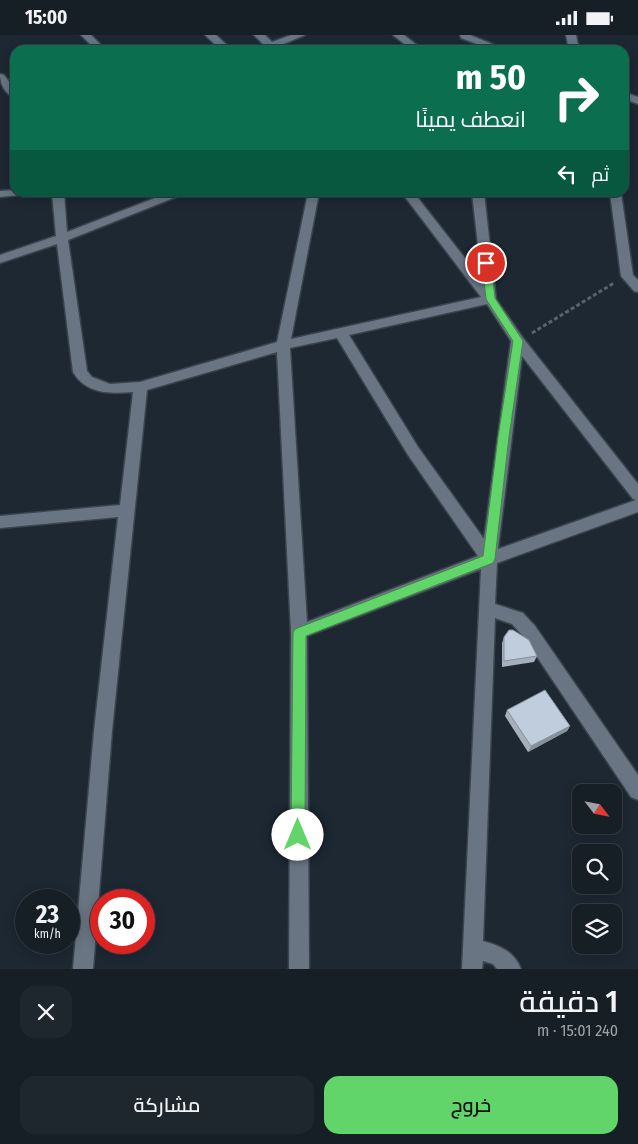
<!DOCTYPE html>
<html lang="ar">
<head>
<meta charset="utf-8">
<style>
	:root { --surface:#161e26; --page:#1f272e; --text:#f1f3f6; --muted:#9ea2a7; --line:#353c43; --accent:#61d46a }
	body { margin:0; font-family:"Fira Sans Condensed",Cairo,sans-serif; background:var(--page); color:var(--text); direction:rtl; height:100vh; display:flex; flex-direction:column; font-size:19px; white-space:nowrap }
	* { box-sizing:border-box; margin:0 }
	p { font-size:16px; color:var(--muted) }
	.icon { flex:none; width:28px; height:28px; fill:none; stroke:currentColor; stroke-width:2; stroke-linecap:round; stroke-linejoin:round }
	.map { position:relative; height:934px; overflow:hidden; direction:ltr }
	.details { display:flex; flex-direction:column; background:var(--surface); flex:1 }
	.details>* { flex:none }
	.hud { position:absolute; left:10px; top:10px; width:619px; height:152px; border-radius:15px; box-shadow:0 2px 12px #0003,0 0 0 1px var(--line); direction:rtl; background:#0b6e4f; color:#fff; overflow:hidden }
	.needle { width:32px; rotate:122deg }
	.fabs { position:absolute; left:572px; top:749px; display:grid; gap:10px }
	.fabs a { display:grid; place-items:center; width:50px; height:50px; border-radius:10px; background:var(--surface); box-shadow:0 2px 12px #0003,0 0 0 1px var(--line); font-size:25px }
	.speed { position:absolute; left:15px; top:854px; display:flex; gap:10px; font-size:25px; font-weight:700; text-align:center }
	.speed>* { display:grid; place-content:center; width:65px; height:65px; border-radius:50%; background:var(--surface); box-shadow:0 2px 12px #0003,0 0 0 1px var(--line); line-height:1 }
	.speed small { font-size:12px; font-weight:400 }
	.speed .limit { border:8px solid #d22; background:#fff; color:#111 }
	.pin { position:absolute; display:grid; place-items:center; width:42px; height:42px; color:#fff; margin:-21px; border:2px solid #fff; border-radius:50%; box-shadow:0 1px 5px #0007 }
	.me { position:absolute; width:55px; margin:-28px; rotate:0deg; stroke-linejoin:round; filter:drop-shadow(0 0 4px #0008) }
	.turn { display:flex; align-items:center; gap:18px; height:105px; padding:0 20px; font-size:22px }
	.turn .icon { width:65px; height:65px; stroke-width:2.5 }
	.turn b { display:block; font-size:35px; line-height:42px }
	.then { display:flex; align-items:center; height:48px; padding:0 20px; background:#0003; gap:10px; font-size:19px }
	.round { display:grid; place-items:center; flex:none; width:52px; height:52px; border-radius:15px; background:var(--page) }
	.overview { display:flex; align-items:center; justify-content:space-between; height:85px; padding:0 20px }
	h1 { font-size:30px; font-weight:600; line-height:38px }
	.cta { display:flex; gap:10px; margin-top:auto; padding:10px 20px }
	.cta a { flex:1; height:58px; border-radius:15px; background:var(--accent); color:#111; font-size:20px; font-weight:600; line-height:58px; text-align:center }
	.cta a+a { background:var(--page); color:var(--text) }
	.status { display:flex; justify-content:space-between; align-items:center; height:35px; padding:0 25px; background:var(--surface); direction:ltr }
	.status svg { height:14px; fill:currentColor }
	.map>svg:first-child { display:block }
</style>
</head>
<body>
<div class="status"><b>15:00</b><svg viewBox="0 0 49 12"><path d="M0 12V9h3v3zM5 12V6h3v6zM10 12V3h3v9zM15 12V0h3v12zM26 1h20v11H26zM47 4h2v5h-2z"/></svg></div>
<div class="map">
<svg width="638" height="934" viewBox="0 0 638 934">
	<rect width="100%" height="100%" fill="#1d2833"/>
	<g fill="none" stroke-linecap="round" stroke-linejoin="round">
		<g stroke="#3b444d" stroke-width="3">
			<g id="minor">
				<polygon points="81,0 91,0 106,15 96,15"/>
				<polygon points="205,0 216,0 232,15 221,15"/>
				<polygon points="254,0 265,0 272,7 291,0 305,0 274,13 253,15 264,10"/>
				<polygon points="393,0 404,0 423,15 412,15"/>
				<polygon points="460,0 470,0 507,15 493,15 461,3"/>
				<polygon points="566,0 576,0 579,15 569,15"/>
				<path d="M0 39 4 40 15 54V63C5 59 0 49 0 39Z"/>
				<polygon points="624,57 638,62 638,69 624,64"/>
				<polygon points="15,155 15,158 21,158 20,160 0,162 0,156"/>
				<path d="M52 158H64L67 197 168 158H183L181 160 68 205 87 336 92 342 110 349 140 347 277 307 308 158H319L291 304 481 262 402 158H414L482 245 472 158H484L496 264 523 303 638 449V477L497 528 495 569 523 578 535 591 638 740V765L631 762 523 601 512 589 495 583 483 906C500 911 514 916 521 934H497L493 929 483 926 482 934H462L481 534 307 601 309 934H289L291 597 277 317 147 355 112 696 93 934H73L94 696 118 482 0 493V481L120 470 133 357C110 359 86 359 73 337L57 209 0 228V220L56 201ZM487 269 511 306 484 504 418 412 349 300ZM337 303 408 420 478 521 307 587 290 313ZM522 321 633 464 636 465 498 514Z"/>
				<polygon points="610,158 621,158 633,240 638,245 638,257 634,256 621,241"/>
			</g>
		</g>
		<polyline stroke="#5a636d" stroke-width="3" stroke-dasharray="4 2.5" stroke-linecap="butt" points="532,298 614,248"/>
		<use href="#minor" fill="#697583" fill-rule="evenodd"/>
	</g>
	<g fill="#a5b0bd">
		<polygon points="504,602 537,621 534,627 502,632 502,608"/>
		<polygon points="507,675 570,691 567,696 528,717 505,681"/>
	</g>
	<polygon fill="#86909a" points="570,691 567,696 528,717 531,711"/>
	<g fill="#c0cddc" stroke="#86909a">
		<polygon points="509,595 513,595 529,605 537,621 504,626 504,602"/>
		<polygon points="545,655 570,691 531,711 507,675"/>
	</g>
	<polygon fill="#61d46a" stroke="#3f8a45" points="486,225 491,228 495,263 523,306 509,402 495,524 493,528 306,601 305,800 303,805 298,807 293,805 291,800 293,598 295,594 483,521 498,402 513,306 486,264 482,228"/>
</svg>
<div class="fabs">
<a><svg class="needle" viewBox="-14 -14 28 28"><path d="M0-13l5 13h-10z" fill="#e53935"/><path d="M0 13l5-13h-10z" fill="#9ea2a7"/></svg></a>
<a><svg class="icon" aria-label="search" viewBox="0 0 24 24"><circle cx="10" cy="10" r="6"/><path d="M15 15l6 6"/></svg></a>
<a><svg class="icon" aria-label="layers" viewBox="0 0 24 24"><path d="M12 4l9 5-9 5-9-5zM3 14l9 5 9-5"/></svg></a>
</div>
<div class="speed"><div>23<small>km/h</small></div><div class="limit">30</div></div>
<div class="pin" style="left:486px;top:228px;background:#d93025"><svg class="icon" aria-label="arrive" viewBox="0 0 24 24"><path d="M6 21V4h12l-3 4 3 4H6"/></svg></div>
<svg class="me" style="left:298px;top:800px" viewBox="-20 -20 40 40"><circle r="19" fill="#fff"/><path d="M0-13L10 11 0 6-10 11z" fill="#61d46a"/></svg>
<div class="hud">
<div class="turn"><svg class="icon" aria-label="right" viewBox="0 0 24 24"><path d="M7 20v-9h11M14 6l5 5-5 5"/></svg><div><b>50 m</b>انعطف يمينًا</div></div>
<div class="then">ثم<svg class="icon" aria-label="left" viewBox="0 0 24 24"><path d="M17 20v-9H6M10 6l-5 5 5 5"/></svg></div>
</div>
</div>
<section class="details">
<div class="overview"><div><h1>1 دقيقة</h1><p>240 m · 15:01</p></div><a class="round"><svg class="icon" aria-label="close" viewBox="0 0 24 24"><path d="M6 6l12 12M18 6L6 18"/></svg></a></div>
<div class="cta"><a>خروج</a><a>مشاركة</a></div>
</section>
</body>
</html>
